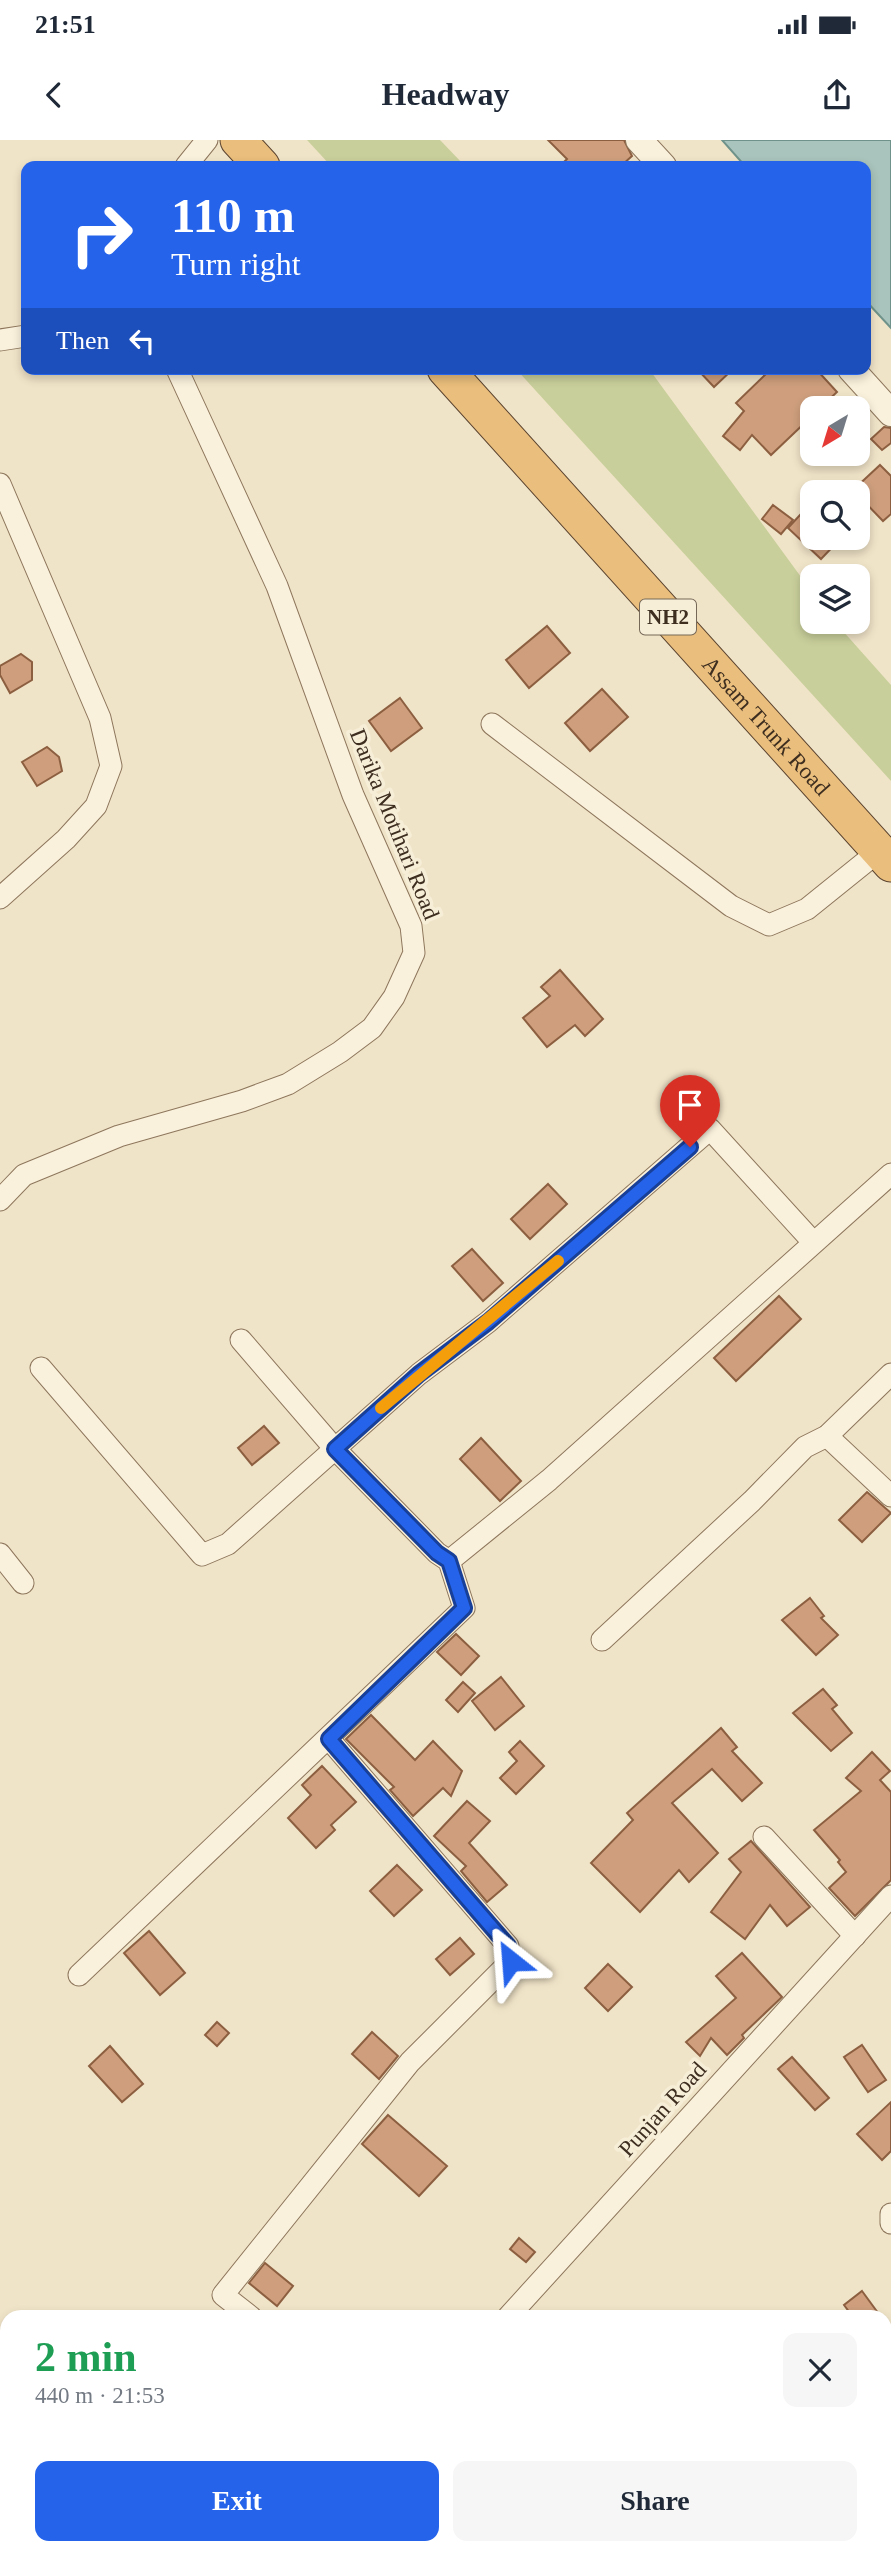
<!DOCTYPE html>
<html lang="en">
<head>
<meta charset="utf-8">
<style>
	:root { --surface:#fff; --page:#f6f6f7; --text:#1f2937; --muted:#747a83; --accent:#2563eb }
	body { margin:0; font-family:"Times New Roman",serif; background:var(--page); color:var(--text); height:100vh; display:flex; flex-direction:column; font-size:26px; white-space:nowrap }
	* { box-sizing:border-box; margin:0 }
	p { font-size:23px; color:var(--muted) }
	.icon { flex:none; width:38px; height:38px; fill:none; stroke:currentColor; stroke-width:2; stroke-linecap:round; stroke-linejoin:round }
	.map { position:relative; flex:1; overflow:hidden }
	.drawer { position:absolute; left:0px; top:2170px; width:892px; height:245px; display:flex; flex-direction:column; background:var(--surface); border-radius:21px 21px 0 0; box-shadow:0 4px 10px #0003 }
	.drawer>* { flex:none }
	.guide { position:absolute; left:21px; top:21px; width:850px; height:214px; border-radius:14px; box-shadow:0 4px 10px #0003; background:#2563eb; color:#fff; overflow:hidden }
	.needle { width:46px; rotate:218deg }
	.buttons { position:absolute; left:800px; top:256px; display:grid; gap:14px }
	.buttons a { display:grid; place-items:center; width:70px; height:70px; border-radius:14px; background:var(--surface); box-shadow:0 4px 10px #0003; font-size:35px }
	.pin { position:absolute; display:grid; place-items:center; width:60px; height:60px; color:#fff; margin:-72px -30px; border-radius:50% 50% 50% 0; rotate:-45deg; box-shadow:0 0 7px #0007 }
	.pin .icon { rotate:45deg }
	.me { position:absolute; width:77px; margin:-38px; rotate:332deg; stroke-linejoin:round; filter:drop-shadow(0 0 5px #0008) }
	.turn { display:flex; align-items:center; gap:24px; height:147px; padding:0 35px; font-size:32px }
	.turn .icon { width:91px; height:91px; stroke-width:2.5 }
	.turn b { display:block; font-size:49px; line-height:60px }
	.then { display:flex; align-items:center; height:66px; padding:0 35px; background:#0003; gap:14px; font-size:26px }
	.round { display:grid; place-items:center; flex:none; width:74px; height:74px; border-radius:14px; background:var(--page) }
	.summary { display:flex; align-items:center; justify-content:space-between; height:119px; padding:0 35px }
	h1 { font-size:42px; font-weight:700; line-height:52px; color:#1e9e55 }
	.primary-button { display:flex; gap:14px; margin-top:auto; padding:14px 35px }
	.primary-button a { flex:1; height:80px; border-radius:14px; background:var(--accent); color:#fff; font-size:28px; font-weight:700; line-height:80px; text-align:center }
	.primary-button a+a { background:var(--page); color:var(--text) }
	.status { display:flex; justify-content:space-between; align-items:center; height:49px; padding:0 35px; background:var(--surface); direction:ltr }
	.status svg { height:19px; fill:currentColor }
	header { display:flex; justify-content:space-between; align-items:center; height:91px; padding:0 35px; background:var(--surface); font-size:32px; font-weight:700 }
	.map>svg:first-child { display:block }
</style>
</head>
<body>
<div class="status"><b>21:51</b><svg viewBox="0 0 49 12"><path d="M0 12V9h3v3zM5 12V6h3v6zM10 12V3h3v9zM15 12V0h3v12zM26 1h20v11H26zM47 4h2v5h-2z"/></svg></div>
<header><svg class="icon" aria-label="back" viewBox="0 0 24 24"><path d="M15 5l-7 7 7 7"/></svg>Headway<svg class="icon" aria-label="share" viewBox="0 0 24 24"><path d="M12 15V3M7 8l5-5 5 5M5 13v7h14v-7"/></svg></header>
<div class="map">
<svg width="891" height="2415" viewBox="0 0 891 2415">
	<rect width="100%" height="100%" fill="#f0e4c8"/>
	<g fill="#c9cf9b">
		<polygon points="307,0 440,0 465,26 331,26"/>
		<polygon points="516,229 649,229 812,452 812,481 834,481 891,545 891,641"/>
	</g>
	<polygon fill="#a9c4bc" stroke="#6f938a" stroke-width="2" points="722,0 891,0 891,188 866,161 866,26 745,26"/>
	<g fill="#cf9f7d" stroke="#8d5f41" stroke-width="2">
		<polygon points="548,0 624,0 632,16 621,26 560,26 567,19"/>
		<polygon points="697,229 733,229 714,247"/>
		<polygon points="771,229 816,229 837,252 820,268 812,268 812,276 771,315 752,295 740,310 723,296 744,271 736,263"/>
		<polygon points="884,287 891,288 891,303 882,310 871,299"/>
		<polygon points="880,325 891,336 891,374 883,381 853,350"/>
		<polygon points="812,362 812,397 842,397 821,419 788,388"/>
		<polygon points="773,365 793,380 781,394 762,379"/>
		<polygon points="547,486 570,513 529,548 506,520"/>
		<polygon points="21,514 32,522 32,540 10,553 0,535 0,526"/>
		<polygon points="602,549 628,577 590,611 565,583"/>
		<polygon points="400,558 422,588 391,611 369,581"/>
		<polygon points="47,607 59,617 62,631 37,646 22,622"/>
		<polygon points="560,830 603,879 585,896 575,885 547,907 523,878 550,856 541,847"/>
		<polygon points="548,1044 567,1064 530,1099 511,1079"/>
		<polygon points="472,1109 503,1143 483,1161 452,1126"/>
		<polygon points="779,1156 801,1179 736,1241 714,1218"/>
		<polygon points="264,1286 279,1303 252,1325 238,1308"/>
		<polygon points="481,1298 521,1341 500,1361 460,1319"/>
		<polygon points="867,1352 891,1373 862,1402 839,1380"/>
		<polygon points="810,1458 824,1476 821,1478 838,1495 816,1515 782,1480"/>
		<polygon points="456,1494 479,1516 461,1535 437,1512"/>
		<polygon points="501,1537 524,1566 495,1590 472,1561"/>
		<polygon points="463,1542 475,1553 458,1572 446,1560"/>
		<polygon points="823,1549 837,1565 832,1569 852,1593 831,1611 793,1573"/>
		<polygon points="371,1575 415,1620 433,1601 462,1631 451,1656 443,1648 413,1676 390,1650 394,1647 346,1599"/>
		<polygon points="721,1588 737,1607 732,1611 762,1643 742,1661 712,1629 672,1663 718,1713 689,1742 679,1730 640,1772 591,1723 633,1680 627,1673"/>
		<polygon points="520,1601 544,1626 516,1654 500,1638 517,1621 509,1612"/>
		<polygon points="872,1612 890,1631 880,1640 891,1652 891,1740 855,1776 829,1748 846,1732 838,1722 840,1720 814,1690 861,1651 846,1638"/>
		<polygon points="322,1626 356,1662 331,1685 335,1690 316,1708 288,1678 311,1655 302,1645"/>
		<polygon points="467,1661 490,1681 469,1703 507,1745 487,1762 461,1731 466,1726 434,1696"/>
		<polygon points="751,1701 810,1767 787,1786 770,1765 745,1799 711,1772 741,1732 729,1719"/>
		<polygon points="397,1725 422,1750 394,1776 370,1751"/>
		<polygon points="149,1791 185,1833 160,1855 124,1813"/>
		<polygon points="460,1798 474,1814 450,1835 436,1819"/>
		<polygon points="742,1813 782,1857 742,1895 744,1898 727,1915 711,1898 700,1916 686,1902 736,1858 716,1836"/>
		<polygon points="608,1824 632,1847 608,1871 585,1848"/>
		<polygon points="217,1882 229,1893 217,1906 205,1895"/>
		<polygon points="372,1892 398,1916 379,1939 352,1914"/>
		<polygon points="862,1905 886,1940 868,1952 844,1917"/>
		<polygon points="110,1906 143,1944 122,1962 89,1926"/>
		<polygon points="792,1917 829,1958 815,1970 778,1929"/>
		<polygon points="891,1962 891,2011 882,2020 857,1994"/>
		<polygon points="388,1975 447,2026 419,2056 362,2004"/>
		<polygon points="519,2098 535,2112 526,2122 510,2109"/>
		<polygon points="265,2123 293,2146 277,2166 249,2143"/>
		<polygon points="862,2151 881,2177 853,2177 844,2165"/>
	</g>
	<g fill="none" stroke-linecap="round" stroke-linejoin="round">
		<g stroke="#8d765c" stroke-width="23">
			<g id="minor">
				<polyline points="186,26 207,0"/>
				<polyline points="0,200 26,196"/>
				<polyline points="0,344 100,578 111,626 96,666 66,699 0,758"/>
				<polyline points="492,584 731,766 769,785 807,769 879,711"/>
				<polyline points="0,1060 24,1035 119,996 242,961 288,944 340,912 372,888 394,857 414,813 411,786 353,655 277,446 177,229"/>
				<polyline points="41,1228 202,1415 228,1404 419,1234 488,1182 710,989 813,1102"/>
				<polyline points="827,1296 891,1356"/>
				<polyline points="0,1414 23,1443"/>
				<polyline points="449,1421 549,1340 891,1034"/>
				<polyline points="602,1500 752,1361 805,1307 827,1296 891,1234"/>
				<polyline points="764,1697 855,1796"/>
				<polyline points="79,1835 464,1468 449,1421 437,1413 335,1309 241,1200"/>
				<polyline points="891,2074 891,2083"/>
				<polyline points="251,2177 223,2155 410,1922 511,1821 508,1806 329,1599"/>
				<polyline points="508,2177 891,1756"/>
				<polyline points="378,2415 380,2408"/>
			</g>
		</g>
		<g stroke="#8d765c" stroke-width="28">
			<g id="tertiary">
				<polyline points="639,0 663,26"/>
				<polyline points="851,229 891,273"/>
			</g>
		</g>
		<g stroke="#5b4430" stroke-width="37">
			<g id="trunk">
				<polyline points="238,0 262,26"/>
				<path id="s1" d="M445 229 891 724"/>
			</g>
		</g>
		<use href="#minor" stroke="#faf1dc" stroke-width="21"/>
		<use href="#tertiary" stroke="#faf1dc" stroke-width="26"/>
		<use href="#trunk" stroke="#eabe7c" stroke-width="35"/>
	</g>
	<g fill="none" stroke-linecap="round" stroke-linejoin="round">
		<g stroke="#184099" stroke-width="18">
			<polyline id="route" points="511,1821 508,1806 329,1599 464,1468 449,1421 437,1413 335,1309 419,1234 488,1182 690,1007"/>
		</g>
		<use href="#route" stroke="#2563eb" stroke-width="12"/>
		<polyline stroke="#f59e0b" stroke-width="12" points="381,1268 558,1121"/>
	</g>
	<g text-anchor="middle" stroke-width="7" stroke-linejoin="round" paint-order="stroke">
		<rect fill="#f7eed8" stroke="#756857" stroke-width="2" x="640" y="459.5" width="56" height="35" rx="5"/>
		<g font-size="21" font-weight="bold" fill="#3d2e20">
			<text x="668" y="484">NH2</text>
		</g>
		<g font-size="23" fill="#3d2e20" stroke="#f7eed8">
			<text dy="8" stroke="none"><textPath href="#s1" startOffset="480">Assam Trunk Road</textPath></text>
			<text transform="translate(395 684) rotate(68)" y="8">Darika Motihari Road</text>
			<text transform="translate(662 1969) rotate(-48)" y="8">Punjan Road</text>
		</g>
	</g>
</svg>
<div class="buttons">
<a><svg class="needle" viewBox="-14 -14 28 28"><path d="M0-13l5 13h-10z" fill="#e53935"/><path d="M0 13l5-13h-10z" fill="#747a83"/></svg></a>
<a><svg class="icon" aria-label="search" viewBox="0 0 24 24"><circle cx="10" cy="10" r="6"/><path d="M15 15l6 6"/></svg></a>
<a><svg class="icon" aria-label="layers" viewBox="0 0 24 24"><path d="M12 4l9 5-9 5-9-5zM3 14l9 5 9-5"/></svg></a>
</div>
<div class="pin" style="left:690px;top:1007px;background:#d93025"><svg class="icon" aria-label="arrive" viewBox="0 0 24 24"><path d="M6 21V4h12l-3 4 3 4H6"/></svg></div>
<svg class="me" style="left:511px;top:1821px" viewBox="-20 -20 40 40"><path d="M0-17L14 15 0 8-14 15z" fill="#2563eb" stroke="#fff" stroke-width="4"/></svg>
<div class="guide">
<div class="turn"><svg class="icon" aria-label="right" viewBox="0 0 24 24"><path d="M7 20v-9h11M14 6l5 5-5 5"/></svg><div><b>110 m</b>Turn right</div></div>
<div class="then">Then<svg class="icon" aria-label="left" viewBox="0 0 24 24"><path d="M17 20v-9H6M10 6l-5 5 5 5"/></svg></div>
</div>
<section class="drawer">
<div class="summary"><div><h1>2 min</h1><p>440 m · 21:53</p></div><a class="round"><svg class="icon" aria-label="close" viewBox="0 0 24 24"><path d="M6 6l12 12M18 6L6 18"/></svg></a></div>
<div class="primary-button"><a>Exit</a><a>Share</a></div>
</section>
</div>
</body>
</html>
